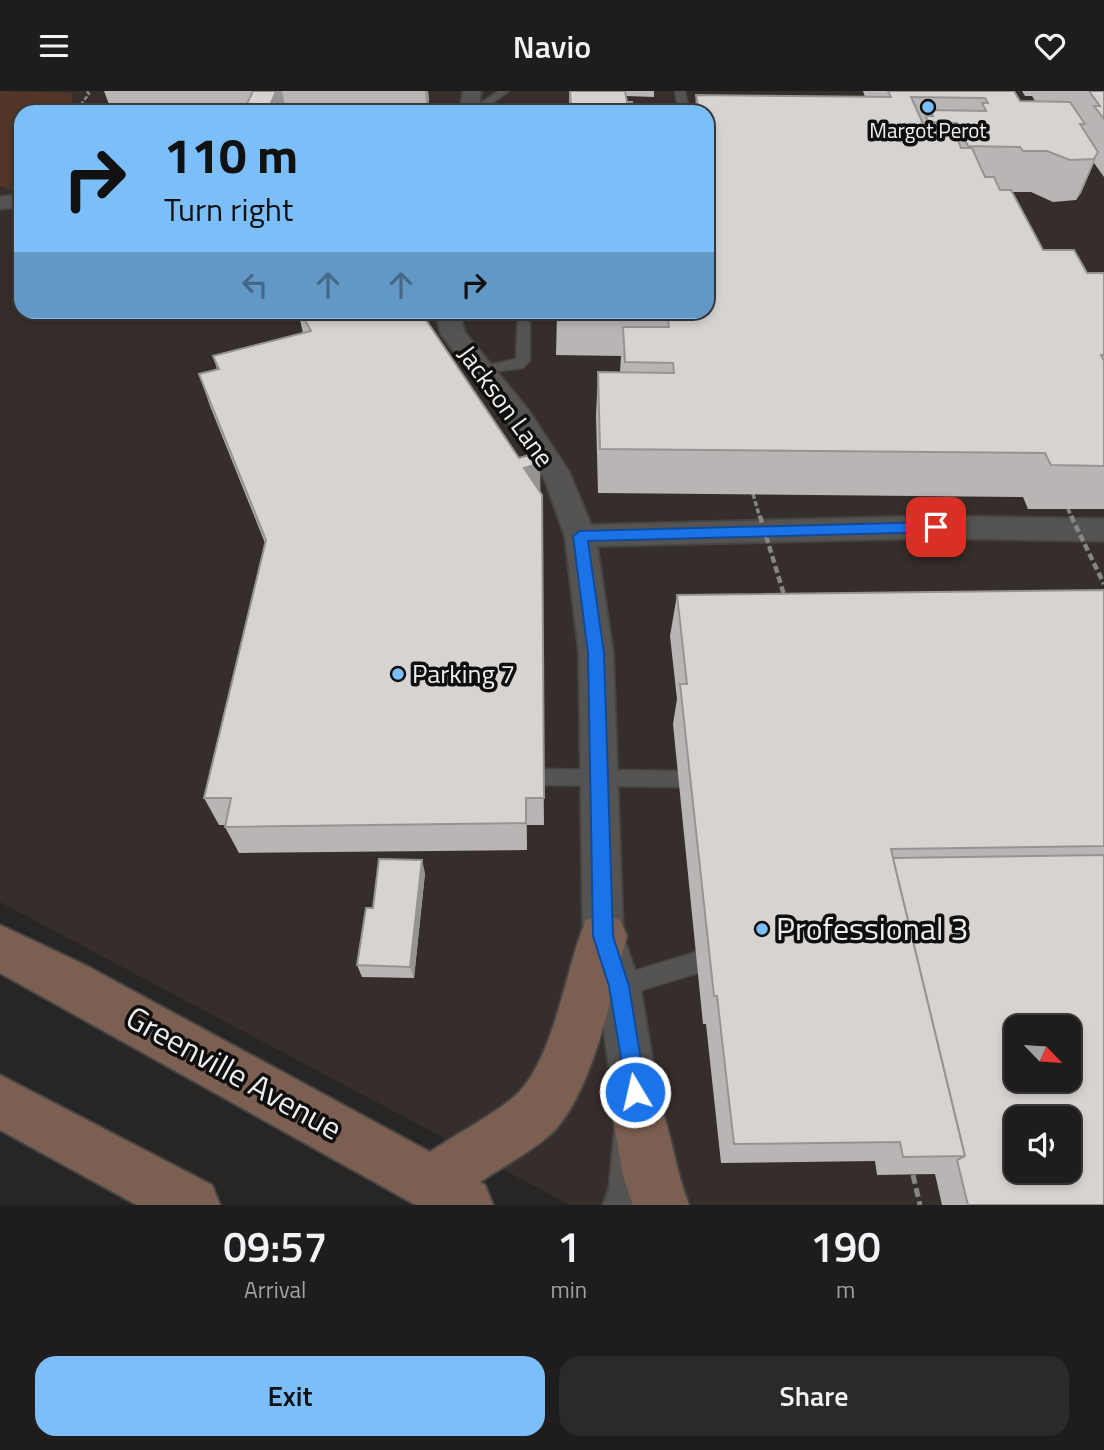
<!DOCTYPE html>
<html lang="en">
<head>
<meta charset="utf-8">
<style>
	:root { --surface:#1e1c1c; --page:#2b2929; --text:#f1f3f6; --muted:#a1a1a3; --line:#3c3a3b; --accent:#7bbef8 }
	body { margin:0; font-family:"Titillium Web",sans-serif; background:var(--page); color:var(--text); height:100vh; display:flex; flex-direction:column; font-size:26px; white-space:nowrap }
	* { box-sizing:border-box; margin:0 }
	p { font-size:23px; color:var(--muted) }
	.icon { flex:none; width:38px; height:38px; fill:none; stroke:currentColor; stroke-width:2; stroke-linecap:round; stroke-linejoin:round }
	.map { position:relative; height:1114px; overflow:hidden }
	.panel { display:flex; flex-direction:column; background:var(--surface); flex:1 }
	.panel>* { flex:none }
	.top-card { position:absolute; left:14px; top:14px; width:700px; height:214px; border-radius:21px; box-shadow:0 4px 10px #0003,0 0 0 2px var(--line); background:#7bbef8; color:#111; overflow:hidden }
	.needle { width:46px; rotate:115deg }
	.buttons { position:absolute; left:1004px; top:924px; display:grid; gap:14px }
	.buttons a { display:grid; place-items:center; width:77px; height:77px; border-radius:14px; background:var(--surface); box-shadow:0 4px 10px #0003,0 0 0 2px var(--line); font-size:35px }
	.pin { position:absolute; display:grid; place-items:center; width:60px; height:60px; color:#fff; margin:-30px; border-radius:14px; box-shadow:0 4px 10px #0006 }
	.me { position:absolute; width:77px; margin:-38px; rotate:351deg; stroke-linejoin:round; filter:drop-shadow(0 0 5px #0008) }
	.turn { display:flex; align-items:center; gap:24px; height:147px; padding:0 35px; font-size:32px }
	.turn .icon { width:91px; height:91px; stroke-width:2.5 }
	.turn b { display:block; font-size:49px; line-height:60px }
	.lanes { display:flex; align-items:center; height:66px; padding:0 35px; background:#0003; justify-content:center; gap:35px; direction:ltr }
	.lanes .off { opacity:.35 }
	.eta { display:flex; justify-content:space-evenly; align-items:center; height:119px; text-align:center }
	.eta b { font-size:42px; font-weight:600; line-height:49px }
	.cta { display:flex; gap:14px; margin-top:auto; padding:14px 35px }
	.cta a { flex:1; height:80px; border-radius:21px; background:var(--accent); color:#111; font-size:28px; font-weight:600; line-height:80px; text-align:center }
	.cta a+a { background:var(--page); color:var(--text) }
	header { display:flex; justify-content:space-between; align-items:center; height:91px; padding:0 35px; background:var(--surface); font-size:32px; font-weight:600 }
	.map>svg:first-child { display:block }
</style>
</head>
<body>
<header><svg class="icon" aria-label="menu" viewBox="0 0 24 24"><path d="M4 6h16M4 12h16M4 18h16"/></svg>Navio<svg class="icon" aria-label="heart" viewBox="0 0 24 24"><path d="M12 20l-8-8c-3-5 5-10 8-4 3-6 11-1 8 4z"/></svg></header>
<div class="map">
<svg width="1104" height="1114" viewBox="0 0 1104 1114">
	<rect width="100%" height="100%" fill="#282625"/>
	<path fill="#362e2a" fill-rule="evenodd" d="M0 0H1104V1114H570L0 811ZM21 21H707V220H21ZM1017 936H1069V989H1017ZM1017 1027H1069V1080H1017Z"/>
	<polygon fill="#523627" points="0,0 73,2 71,21 21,21 21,102 0,95"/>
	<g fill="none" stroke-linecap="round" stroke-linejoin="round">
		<g stroke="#474544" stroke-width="3">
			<g id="service">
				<polygon points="498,0 509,0 480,21 468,21"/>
				<polygon points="675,0 685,0 689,21 679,21"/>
				<polygon points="518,220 530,220 530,269 523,277 476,283 476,277 516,268"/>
				<polygon points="544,678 678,680 685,682 688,688 685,694 678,696 544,694 537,692 534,686 537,680"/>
				<polygon points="696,861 704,864 707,872 704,880 619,906 611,903 608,895 611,887"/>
			</g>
		</g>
		<g stroke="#474544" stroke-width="4">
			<g id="minor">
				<polygon points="463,0 481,0 478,21 460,21"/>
				<polygon points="21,103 21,115 0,118 0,106"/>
				<polygon points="435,220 459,220 465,242 529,320 569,381 591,434 936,425 1104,428 1104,450 936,447 597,455 613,562 623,845 640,895 662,1027 657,1098 651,1114 603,1114 609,1098 616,1027 598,895 583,845 579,562 565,445 545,389 509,332 441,243"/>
			</g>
		</g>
		<g stroke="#474544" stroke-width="4">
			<g id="secondary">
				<path d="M603 822 620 829 627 845C611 903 595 994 555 1039 539 1056 501 1077 480 1091L485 1094 493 1114H416L0 882V834L85 874 430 1061C455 1044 495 1023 516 1004 555 967 565 878 586 829Z"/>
				<polygon points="0,984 212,1094 220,1114 137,1114 0,1039"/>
				<path d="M639 1001 658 1008C672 1042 675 1079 689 1114H633L623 1085 613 1027 620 1008Z"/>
			</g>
		</g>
		<polyline stroke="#888685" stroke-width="2.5" stroke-dasharray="4.5 2" stroke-linecap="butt" points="81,21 82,12 89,3 87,0"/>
		<polyline stroke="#888685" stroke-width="5" stroke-dasharray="9 4.5" stroke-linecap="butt" points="913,1084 920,1114"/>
		<use href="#service" fill="#565452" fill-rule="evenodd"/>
		<use href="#minor" fill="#565452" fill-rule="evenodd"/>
		<use href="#secondary" fill="#7b5f50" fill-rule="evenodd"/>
		<g stroke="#888685" stroke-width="3.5" stroke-dasharray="5 2.5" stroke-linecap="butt">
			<polyline points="753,403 760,427"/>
			<polyline points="1068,418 1072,427"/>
		</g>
		<g stroke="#888685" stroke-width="4.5" stroke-dasharray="7 3.5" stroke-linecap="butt">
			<polyline points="760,425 785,507"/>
			<polyline points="1071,425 1104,493"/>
		</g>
	</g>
	<g fill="#b8b5b4">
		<polygon points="104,0 428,0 429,8 427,19 286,19 286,21 246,21 246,19 235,19 235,16 110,16"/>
		<polygon points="569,0 654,0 654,6 626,5 627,11 632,16 632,21 569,21"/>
		<polygon points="863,0 1014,0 1020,10 1035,10 1032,5 1025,5 1022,0 1104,0 1104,86 1094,72 1081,102 1076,109 1053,111 1031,101 1012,101 1043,159 1087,182 1104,182 1104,418 1028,418 1023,406 598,402 596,325 598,281 620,282 621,265 556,264 557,221 707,220 707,21 695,21 696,4 865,6"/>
		<polygon points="298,220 346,220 351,228 519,367 540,372 544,734 527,734 527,759 239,762 225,736 225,734 219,734 204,707 265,452 210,315 199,283 217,278 213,265 303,242"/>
		<polygon points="1104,499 1104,1114 942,1114 935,1083 877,1084 875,1070 721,1072 706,933 703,933 673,633 677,608 670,545 677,504"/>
		<polygon points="425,782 414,887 362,886 357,874 373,817"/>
	</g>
	<g fill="#969492">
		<polygon points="276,0 282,0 286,19 286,21 270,21 269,17"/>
		<polygon points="425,0 428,0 429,8 427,19"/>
		<polygon points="1098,61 1081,102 1076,109 1094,68"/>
		<polygon points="540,372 540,404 524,377"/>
		<polygon points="526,707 527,734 527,759 526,732"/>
		<polygon points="422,769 425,782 414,887 410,876"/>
	</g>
	<g fill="#d6d3d1" stroke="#969492" stroke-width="2" fill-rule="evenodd">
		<polygon points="253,0 276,0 269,17 245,17"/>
		<polygon points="570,0 625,0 627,11 632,11 632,16 571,16"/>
		<polygon points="888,0 1014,0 1020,10 1070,11 1085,33 1080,33 1098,61 1094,68 1070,69 1047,60 1023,60 1020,56 968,55 957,32 937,32 927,29 926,25 933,25 930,19 986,20 982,12 988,12 985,7 911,6 924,35 940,36 942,41 955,41 961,57 972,57 985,86 994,86 1000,99 1011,99 1043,159 1074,159 1087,182 1104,182 1104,264 1101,264 1104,270 1104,375 1051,374 1045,362 600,358 598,281 674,282 673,272 625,271 623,236 669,236 667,221 557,220 707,220 707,21 699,21 696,4 891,6"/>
		<polygon points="1089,0 1104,0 1104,28 1094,15 1100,15"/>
		<polygon points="300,220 346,220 351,228 380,220 420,220 519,367 533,363 540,372 524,377 542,404 544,707 526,707 526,732 225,736 231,707 204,707 266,449 199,283 219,278 213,265 311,240"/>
		<polygon points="1104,499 1104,755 891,758 965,1065 903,1066 900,1051 734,1053 717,905 714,905 680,593 687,593 677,504"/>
		<path d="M1104 764V1114H968L957 1069 965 1065 893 767ZM1017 936H1069V989H1017ZM1017 1027H1069V1080H1017Z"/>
		<polygon points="379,768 422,769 410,876 357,874 366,817 373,817"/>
	</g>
	<polygon fill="#1a73e8" stroke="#114b97" stroke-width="2" points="936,431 944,436 936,441 588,450 604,562 613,845 629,895 646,1001 643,1008 635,1012 628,1008 609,895 593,845 588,562 573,445 580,440"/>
	<g fill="#7bbef8" stroke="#100f0f" stroke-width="2.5">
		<circle cx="928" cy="16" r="7"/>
		<circle cx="398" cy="583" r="7"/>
		<circle cx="762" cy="838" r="7"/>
	</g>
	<g text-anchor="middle" stroke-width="7" stroke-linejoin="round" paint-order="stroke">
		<g font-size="21" fill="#f0eeed" stroke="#100f0f">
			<text x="928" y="47">Margot Perot</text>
		</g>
		<g font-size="26" fill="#f0eeed" stroke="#100f0f">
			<text transform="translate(506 315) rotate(54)" y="9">Jackson Lane</text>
		</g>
		<g font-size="26" fill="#f0eeed" stroke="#100f0f" text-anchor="start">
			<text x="412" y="592">Parking 7</text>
		</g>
		<g font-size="32" fill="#f0eeed" stroke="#100f0f" text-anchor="start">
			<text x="776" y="849">Professional 3</text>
		</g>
		<g font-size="32" fill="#f0eeed" stroke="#100f0f">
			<text transform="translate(234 982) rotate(29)" y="11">Greenville Avenue</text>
		</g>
	</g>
</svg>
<div class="buttons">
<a><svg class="needle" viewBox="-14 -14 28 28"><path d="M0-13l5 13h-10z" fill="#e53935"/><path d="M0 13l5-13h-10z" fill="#a1a1a3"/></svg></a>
<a><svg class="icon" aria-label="sound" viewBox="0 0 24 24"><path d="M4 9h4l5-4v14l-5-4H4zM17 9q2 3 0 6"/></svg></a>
</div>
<div class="pin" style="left:936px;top:436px;background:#d93025"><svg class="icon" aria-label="arrive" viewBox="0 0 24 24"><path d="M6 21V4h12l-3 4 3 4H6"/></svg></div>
<svg class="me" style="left:635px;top:1001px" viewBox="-20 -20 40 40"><circle r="17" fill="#1a73e8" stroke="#fff" stroke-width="3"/><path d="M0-11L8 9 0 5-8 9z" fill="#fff"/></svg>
<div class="top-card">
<div class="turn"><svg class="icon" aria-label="right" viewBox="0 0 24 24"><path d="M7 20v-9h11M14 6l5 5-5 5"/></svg><div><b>110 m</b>Turn right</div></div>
<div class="lanes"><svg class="icon off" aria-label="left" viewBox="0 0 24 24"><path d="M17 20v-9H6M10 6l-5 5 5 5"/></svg><svg class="icon off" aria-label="ahead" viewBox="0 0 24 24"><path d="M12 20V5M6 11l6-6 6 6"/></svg><svg class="icon off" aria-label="ahead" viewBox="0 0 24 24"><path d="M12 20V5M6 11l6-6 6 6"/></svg><svg class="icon" aria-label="right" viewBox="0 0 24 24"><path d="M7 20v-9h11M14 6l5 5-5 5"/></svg></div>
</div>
</div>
<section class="panel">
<div class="eta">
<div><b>09:57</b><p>Arrival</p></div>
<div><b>1</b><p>min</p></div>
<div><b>190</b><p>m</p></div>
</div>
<div class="cta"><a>Exit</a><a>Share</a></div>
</section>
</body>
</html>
